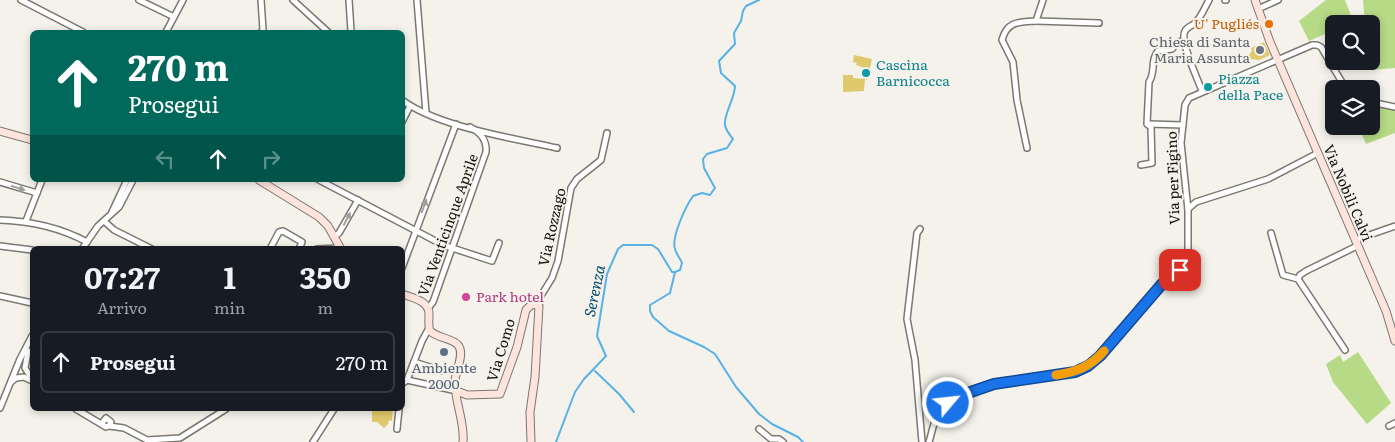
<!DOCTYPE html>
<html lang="it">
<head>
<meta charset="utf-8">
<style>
	:root { --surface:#171b24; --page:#242831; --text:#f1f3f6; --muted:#9ea1a6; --line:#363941 }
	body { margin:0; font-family:Literata,serif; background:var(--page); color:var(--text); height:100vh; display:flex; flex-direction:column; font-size:19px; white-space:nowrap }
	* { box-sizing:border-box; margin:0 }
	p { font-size:16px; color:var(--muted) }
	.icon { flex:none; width:28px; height:28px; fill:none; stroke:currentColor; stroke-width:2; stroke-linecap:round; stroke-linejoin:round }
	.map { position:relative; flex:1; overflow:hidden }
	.panel { position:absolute; left:30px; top:246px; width:375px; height:165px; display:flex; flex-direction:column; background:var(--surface); border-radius:8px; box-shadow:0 2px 8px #0003 }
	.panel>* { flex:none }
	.hud { position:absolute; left:30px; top:30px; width:375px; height:152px; border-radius:8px; box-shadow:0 2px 8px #0003; background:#00695c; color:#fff; overflow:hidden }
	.controls { position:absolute; left:1325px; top:15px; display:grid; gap:10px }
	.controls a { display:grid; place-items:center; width:55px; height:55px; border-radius:8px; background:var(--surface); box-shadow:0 2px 8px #0003; font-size:25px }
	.pin { position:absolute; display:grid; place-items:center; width:42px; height:42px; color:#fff; margin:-21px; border-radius:10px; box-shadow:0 2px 8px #0006 }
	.me { position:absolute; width:55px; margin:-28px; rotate:62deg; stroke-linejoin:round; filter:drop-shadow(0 0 4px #0008) }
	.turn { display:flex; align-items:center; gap:18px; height:105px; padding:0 15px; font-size:22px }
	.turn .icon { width:65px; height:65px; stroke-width:2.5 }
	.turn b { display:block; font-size:35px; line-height:42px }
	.lanes { display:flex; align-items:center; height:48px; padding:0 15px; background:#0003; justify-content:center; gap:25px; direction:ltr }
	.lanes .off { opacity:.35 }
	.eta { display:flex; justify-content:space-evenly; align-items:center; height:85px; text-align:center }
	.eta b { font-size:30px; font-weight:700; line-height:35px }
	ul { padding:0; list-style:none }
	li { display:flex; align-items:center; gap:15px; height:62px; margin:0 10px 8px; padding:0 5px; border:2px solid var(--line); border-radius:8px }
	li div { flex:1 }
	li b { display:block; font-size:19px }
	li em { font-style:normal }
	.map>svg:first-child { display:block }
</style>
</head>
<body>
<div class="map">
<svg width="1395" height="442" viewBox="0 0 1395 442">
	<rect width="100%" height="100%" fill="#f4f2ea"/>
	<g fill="#b6da86">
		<polygon points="1326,0 1345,0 1353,21 1347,24 1334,24 1334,30 1309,41 1299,21"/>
		<polygon points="1363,0 1395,0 1395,68 1371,70 1371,24 1365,24"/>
		<polygon points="1371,106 1395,109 1395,133 1366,144 1358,126 1371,126"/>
		<polygon points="1358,352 1391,403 1367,424 1333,382 1326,364 1340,355 1343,362"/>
	</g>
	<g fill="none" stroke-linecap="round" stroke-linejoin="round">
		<g stroke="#59b1e7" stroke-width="2">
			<polyline points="675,272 670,293 650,305 650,311 653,317 669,331 704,347 715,354 736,387 759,414 772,424 798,437 803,442"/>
			<polyline points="595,371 619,394 634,412"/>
			<path d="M556 442 575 392 584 379 606 356 597 336 607 274 618 249 623 245H652L658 249 672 272H675L680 270 682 263C680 258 676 254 675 249 671 237 686 206 693 196L702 193 710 195 715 188 704 168 703 159 707 154 727 148 733 139C730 135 726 131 725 125 723 116 735 98 735 86L721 73 719 61 735 44 734 33 741 21 743 11 746 6 759 0"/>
		</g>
	</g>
	<g fill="#e0c86c">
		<polygon points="1264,42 1270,55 1259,60 1249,59 1248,56 1252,51 1251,48"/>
		<polygon points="854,55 872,59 867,80 865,79 864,91 843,92 843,75 853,75 853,78 863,79 865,68 856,65 857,63 853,62"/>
		<polygon points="372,409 393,409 392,421 389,420 388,424 384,428 377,422 372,422"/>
	</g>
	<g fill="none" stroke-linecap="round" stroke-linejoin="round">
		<g stroke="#7a7871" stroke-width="8">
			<g id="street">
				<polyline points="21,0 83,32"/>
				<polyline points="139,0 174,17"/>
				<polyline points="261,0 263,30 261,32"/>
				<polyline points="293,0 328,32"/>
				<polyline points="349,0 351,31 350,32"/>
				<polyline points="417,0 426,113"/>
				<polyline points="1225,0 1226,0"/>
				<polyline points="1258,9 1278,0"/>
				<polyline points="1036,21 1099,23"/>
				<polyline points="166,32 183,0"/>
				<path d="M1202 91C1198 79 1179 41 1185 31 1187 27 1191 26 1194 24 1201 18 1205 7 1209 0"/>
				<path d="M402 100C438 127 513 138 557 148"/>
				<polyline points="1371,102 1395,107"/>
				<polyline points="402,122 410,106"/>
				<polyline points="1148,124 1183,125"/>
				<path d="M1027 148 1017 100 1013 62 1002 40C1007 21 1019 22 1036 21L1043 0"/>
				<path d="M1141 165 1152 163 1151 127 1147 124 1149 82C1156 72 1150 60 1158 51L1172 49 1178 42 1184 41"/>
				<polyline points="319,180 443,245 492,261 499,243"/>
				<polyline points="0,182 37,193"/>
				<polyline points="1188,209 1196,202 1268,179 1318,153"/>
				<polyline points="112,212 127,180"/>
				<path d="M0 220C31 221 59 227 87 242"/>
				<polyline points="26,221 42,180"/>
				<polyline points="104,221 114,230 152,249"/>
				<polyline points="920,229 917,233 907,319 915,360 922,442"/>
				<polyline points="1271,233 1283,275 1298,279 1345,350"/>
				<polyline points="334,237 339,233 358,200"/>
				<polyline points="1355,240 1395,226"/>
				<polyline points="0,246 32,250"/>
				<polyline points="82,249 98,226 119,207 133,180"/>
				<polyline points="270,249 279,232 283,231 302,242 299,249"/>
				<polyline points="317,249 339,248"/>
				<polyline points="402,268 456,124"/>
				<polyline points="1298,279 1300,275 1306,271 1357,246"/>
				<polyline points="0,296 32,303"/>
				<polyline points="537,306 537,302 552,278 558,261 571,188 577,179 601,160 607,133"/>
				<path d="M429 307 433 302 486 152C487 140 481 133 470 127"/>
				<polyline points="28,351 25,368 32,379"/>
				<polyline points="414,362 442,371"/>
				<polyline points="407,380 457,391"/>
				<polyline points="11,382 16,378 24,377 32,381"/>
				<polyline points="402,384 407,380 422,341 429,328"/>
				<polyline points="0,408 20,359 32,336"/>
				<polyline points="76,409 106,427 110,425 111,422 106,418 102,423"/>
				<polyline points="109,426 124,428 147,440 180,438 226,409"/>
				<polyline points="1389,426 1395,423"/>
				<polyline points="397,429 399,409"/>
				<polyline points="759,429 771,439 779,439 783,442"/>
				<polyline points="313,442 334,409"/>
				<path d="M929 442C932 433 933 424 937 416 959 376 1036 382 1074 372 1084 370 1092 362 1100 355L1162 283 1185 264 1188 256V210L1181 143 1185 105 1189 98 1312 45H1317L1321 47 1346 89"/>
			</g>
		</g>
		<g stroke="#7a7871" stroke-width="9">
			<g id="secondary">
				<polyline points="1255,0 1270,42 1386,311 1395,341"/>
				<polyline points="0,131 32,140"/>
				<polyline points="259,180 319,217 328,226 341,249"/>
				<path d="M402 294C413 298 430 301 429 315 429 321 428 326 430 331 437 338 452 338 458 345 465 353 456 371 455 380 454 401 465 421 463 442"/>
				<polyline points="457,391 467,395 500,394 517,347 526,310 532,304 539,306 535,377 530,412 531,442"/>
			</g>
		</g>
		<use href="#street" stroke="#fff" stroke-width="5"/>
		<use href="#secondary" stroke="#fde4dc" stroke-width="7"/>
	</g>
	<defs><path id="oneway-solid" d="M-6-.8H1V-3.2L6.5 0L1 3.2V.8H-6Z" transform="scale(1.25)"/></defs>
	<g fill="#9f9f9e">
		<use href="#oneway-solid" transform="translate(18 188) rotate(17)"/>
		<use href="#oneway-solid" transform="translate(424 206) rotate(-70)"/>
		<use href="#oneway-solid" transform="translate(347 219) rotate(-62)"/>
	</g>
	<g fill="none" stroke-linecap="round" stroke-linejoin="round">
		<g stroke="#114b97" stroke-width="12">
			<polyline id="route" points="948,403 956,397 994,384 1075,372 1088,366 1100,356 1162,284 1180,270"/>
		</g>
		<use href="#route" stroke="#1a73e8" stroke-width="9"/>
		<path stroke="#f59e0b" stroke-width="9" d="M1056 375C1076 372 1090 367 1104 351"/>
	</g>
	<circle fill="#e8710a" stroke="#f4f2ea" stroke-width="2" cx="1269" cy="24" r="5"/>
	<circle fill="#6b7280" stroke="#f4f2ea" stroke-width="2" cx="1260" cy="50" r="5"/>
	<g fill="#0f9aa8" stroke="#f4f2ea" stroke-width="2">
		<circle cx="866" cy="73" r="5"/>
		<circle cx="1208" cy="87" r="5"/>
	</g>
	<circle fill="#d1479c" stroke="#f4f2ea" stroke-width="2" cx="466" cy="297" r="5"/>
	<circle fill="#5c6f8a" stroke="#f4f2ea" stroke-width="2" cx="444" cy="352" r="5"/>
	<g text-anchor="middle" stroke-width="4" stroke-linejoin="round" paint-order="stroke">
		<g font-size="14" fill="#c56008" stroke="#f4f2ea" text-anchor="end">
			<text x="1259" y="29">U' Pugliés</text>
		</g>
		<g font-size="14" fill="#5b616d" stroke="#f4f2ea" text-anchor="end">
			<text x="1250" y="47">Chiesa di Santa<tspan x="1250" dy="16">Maria Assunta</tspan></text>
		</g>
		<g font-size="14" fill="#0d838f" stroke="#f4f2ea" text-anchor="start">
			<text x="876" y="70">Cascina<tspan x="876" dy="16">Barnicocca</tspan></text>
			<text x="1218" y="84">Piazza<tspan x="1218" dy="16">della Pace</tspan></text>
		</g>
		<g font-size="14" fill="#100f0c" stroke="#f4f2ea">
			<text transform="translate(1173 178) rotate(-92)" y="5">Via per Figino</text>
			<text transform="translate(1348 193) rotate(67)" y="5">Via Nobili Calvi</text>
			<text transform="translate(448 225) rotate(-70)" y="5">Via Venticinque Aprile</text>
			<text transform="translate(552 227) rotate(-77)" y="5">Via Rozzago</text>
			<text transform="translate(501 350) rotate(-73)" y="5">Via Como</text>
		</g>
		<g font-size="14" fill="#b23c85" stroke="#f4f2ea" text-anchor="start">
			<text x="476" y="302">Park hotel</text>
		</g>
		<g font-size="14" fill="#4e5e75" stroke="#f4f2ea">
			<text x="444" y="373">Ambiente<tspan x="444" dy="16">2000</tspan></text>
		</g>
		<g font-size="15" font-style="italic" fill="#00496d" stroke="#f4f2ea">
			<text transform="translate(595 291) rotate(-78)" y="5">Serenza</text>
		</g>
	</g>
</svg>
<div class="controls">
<a><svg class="icon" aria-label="search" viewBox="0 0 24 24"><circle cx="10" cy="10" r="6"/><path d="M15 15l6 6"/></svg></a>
<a><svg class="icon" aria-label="layers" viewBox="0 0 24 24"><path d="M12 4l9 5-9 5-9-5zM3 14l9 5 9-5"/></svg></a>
</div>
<div class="pin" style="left:1180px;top:270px;background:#d93025"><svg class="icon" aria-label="arrive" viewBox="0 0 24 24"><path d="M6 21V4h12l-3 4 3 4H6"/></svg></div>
<svg class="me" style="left:948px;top:403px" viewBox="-20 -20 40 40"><circle r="17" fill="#1a73e8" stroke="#fff" stroke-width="3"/><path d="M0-11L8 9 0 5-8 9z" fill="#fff"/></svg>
<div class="hud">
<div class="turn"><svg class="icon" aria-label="ahead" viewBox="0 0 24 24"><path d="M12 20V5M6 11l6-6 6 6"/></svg><div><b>270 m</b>Prosegui</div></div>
<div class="lanes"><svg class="icon off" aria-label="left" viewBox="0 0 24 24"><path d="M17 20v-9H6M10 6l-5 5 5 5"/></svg><svg class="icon" aria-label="ahead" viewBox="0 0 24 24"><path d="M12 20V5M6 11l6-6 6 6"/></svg><svg class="icon off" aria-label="right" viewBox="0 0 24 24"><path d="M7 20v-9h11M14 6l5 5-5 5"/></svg></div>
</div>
<section class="panel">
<div class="eta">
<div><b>07:27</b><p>Arrivo</p></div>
<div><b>1</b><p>min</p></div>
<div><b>350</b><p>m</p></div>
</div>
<ul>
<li><svg class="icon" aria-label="ahead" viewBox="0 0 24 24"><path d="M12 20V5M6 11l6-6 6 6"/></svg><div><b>Prosegui</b></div><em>270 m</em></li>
</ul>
</section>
</div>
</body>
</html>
